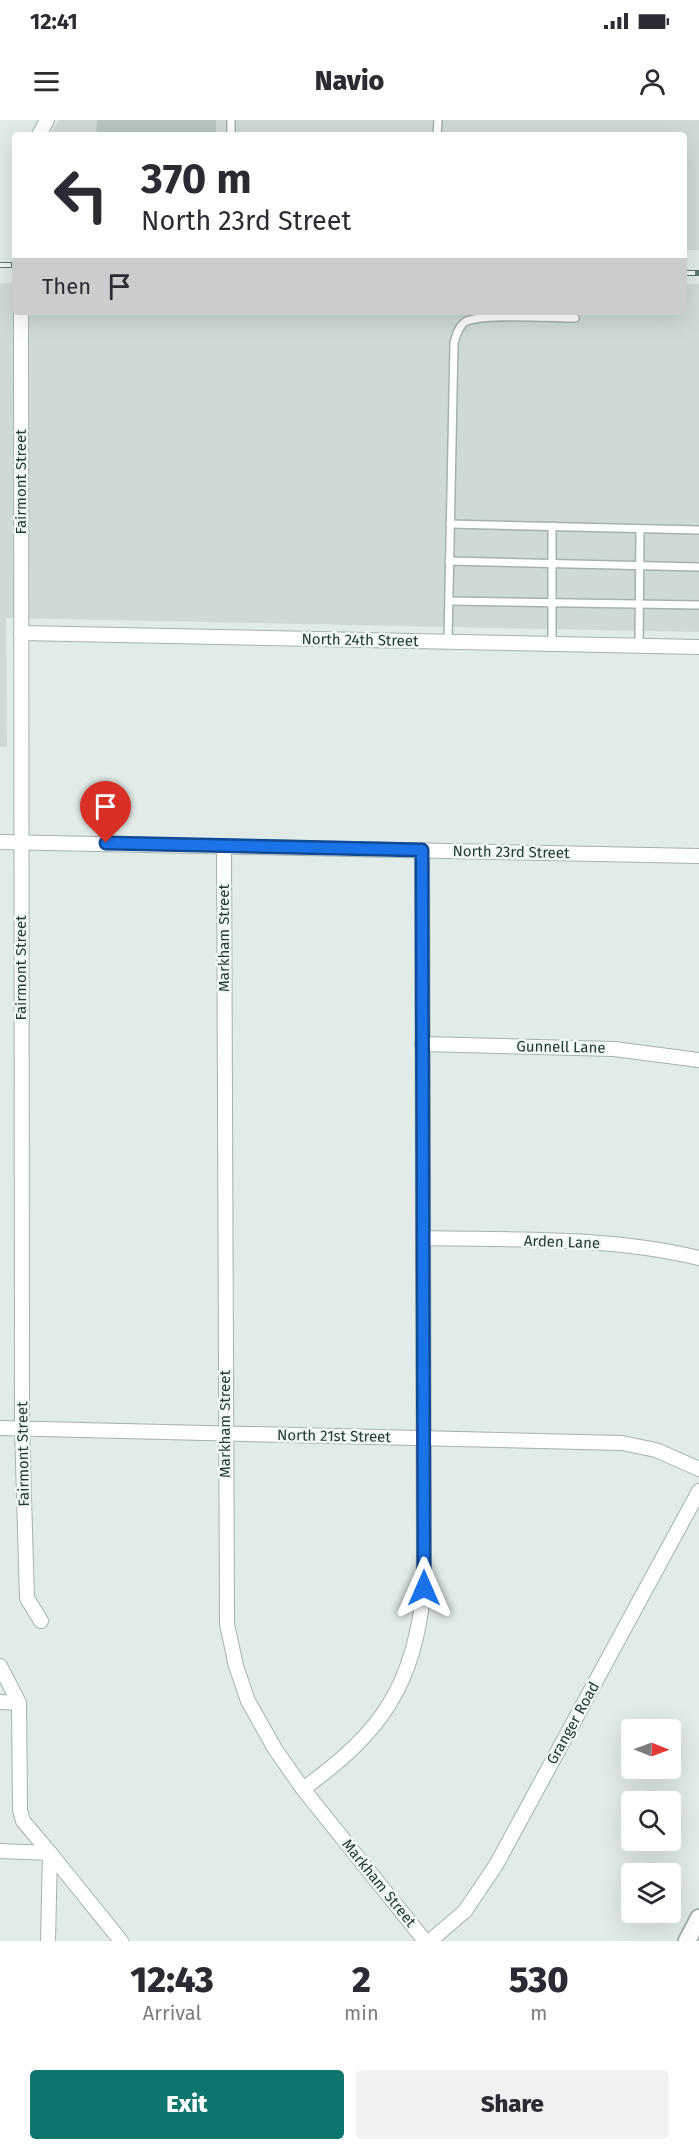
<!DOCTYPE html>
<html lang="en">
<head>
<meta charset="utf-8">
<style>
	:root { --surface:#fff; --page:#f2f2f3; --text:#2b2b33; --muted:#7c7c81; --accent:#0f766e }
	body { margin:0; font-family:"Fira Sans",sans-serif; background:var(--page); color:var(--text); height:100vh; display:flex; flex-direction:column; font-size:22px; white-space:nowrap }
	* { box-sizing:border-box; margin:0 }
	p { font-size:20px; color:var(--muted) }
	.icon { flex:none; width:33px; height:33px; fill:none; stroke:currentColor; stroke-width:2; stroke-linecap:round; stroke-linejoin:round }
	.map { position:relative; height:1821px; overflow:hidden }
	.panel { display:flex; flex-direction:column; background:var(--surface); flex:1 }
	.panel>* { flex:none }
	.guide { position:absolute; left:12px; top:12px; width:675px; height:183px; border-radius:6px; box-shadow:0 6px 24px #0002; background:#fff; color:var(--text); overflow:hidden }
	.needle { width:39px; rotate:91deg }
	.fabs { position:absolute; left:621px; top:1599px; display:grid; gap:12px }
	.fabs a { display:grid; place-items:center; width:60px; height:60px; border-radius:6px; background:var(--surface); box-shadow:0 6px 24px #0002; font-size:30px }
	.pin { position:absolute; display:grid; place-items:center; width:51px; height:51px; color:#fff; margin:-62px -26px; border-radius:50% 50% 50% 0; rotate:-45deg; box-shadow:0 0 6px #0007 }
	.pin .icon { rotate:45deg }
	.me { position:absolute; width:66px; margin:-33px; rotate:0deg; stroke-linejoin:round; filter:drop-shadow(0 0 4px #0008) }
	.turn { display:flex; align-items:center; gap:21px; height:126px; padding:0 30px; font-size:27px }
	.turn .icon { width:78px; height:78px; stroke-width:2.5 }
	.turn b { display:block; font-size:42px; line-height:51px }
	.then { display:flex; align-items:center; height:57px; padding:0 30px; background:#0003; gap:12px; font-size:22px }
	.eta { display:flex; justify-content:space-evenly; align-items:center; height:102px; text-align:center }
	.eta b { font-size:36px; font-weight:800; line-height:42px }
	.action { display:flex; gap:12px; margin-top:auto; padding:12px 30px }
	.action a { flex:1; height:69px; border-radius:6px; background:var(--accent); color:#fff; font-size:24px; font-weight:800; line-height:69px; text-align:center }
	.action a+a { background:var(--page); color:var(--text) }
	.status { display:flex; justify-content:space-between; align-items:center; height:42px; padding:0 30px; background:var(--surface); direction:ltr }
	.status svg { height:16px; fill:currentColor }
	header { display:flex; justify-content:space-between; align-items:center; height:78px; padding:0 30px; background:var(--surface); font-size:27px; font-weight:800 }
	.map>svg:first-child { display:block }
</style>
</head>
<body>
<div class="status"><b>12:41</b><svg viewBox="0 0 49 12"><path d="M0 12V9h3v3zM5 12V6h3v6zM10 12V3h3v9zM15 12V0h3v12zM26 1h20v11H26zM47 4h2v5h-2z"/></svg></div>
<header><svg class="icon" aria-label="menu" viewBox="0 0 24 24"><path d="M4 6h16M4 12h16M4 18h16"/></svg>Navio<svg class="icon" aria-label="person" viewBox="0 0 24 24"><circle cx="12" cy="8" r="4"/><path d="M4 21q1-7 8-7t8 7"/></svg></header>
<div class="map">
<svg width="699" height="1821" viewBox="0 0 699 1821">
	<rect width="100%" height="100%" fill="#e1ebe7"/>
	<g fill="#cfdad6">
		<polygon points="59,0 699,0 699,130 684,130 684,15 50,15"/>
		<polygon points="0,163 15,163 15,192 684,192 684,164 699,164 699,512 6,498 7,627 0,627"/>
	</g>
	<polygon fill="#b7c5c0" points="97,0 216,0 216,15 96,15"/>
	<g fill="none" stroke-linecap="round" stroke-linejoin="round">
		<g stroke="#a4b2ae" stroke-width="10">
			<g id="service">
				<polyline points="231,0 231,15"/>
				<polyline points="437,15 438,0"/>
				<polyline points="450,404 699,410"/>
				<polyline points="552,406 552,524"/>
				<polyline points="449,441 699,447"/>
				<polyline points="449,481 699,485"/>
				<path d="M448 522 454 223C456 216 458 207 465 202 480 193 553 198 575 198"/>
				<polyline points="639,526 640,409"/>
			</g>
		</g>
		<g stroke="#a4b2ae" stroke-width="16">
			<g id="minor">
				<polyline points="39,15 47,0"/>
				<polyline points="21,192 22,1308 27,1478 41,1501"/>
				<polyline points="21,513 699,527"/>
				<polyline points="0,722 699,736"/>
				<polyline points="224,726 227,1504 236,1546 248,1581 275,1629 303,1669 425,1821"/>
				<polyline points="422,924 614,929 699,940"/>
				<path d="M423 1118C515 1120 609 1116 699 1138"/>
				<polyline points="0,1308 622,1323 656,1330 699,1349"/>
				<polyline points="0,1546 19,1583 20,1690 23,1701 50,1733 48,1821"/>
				<polyline points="0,1582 19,1583"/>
				<path d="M303 1669C382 1612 414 1566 424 1468L422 730"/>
				<polyline points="0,1731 50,1733 121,1821"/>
				<polyline points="430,1821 465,1791 496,1745 699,1371"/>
			</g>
		</g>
		<g stroke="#a4b2ae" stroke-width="20">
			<polyline id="tertiary" points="687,1821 699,1798"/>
		</g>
		<use href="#service" stroke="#fff" stroke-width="7"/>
		<use href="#minor" stroke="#fff" stroke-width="14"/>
		<use href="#tertiary" stroke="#fff" stroke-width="16"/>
		<g stroke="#5d7670" stroke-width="6">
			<g id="rail">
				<polyline points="0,145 15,145"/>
				<polyline points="684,153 699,153"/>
			</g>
		</g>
		<use href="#rail" stroke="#f1f7f5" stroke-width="4" stroke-dasharray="11" stroke-linecap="butt"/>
	</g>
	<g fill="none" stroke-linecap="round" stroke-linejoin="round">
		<g stroke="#114b97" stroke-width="15">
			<polyline id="route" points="106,723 422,730 424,1468"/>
		</g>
		<use href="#route" stroke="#1a73e8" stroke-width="10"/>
	</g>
	<g text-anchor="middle" stroke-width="5" stroke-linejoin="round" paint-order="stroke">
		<g font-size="15" fill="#233a35" stroke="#f1f7f5">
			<text transform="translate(21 362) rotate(-90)" y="5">Fairmont Street</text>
			<text transform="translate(360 520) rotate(1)" y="5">North 24th Street</text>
			<text transform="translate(511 732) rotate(1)" y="5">North 23rd Street</text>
			<text transform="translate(224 818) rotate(-90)" y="5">Markham Street</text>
			<text transform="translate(21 848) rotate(-90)" y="5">Fairmont Street</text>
			<text transform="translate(561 927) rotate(1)" y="5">Gunnell Lane</text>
			<text transform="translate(562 1122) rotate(2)" y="5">Arden Lane</text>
			<text transform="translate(225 1304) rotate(-90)" y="5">Markham Street</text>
			<text transform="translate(334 1316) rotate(1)" y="5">North 21st Street</text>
			<text transform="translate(23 1334) rotate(-91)" y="5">Fairmont Street</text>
			<text transform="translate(573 1603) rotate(-61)" y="5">Granger Road</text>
			<text transform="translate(379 1763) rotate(51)" y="5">Markham Street</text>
		</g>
	</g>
</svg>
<div class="fabs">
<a><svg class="needle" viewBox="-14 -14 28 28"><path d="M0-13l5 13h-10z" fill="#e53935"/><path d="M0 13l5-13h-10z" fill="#7c7c81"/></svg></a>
<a><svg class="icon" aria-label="search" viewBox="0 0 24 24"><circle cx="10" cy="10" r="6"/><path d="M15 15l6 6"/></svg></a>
<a><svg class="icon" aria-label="layers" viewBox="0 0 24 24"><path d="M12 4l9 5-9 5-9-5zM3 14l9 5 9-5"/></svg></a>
</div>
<div class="pin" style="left:106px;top:723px;background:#d93025"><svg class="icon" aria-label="arrive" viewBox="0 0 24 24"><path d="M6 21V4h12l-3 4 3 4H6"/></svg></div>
<svg class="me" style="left:424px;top:1468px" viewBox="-20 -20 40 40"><path d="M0-17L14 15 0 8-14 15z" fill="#1a73e8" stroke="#fff" stroke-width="4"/></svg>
<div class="guide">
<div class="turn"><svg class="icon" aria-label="left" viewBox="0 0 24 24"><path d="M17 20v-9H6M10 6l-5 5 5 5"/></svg><div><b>370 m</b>North 23rd Street</div></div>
<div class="then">Then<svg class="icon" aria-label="arrive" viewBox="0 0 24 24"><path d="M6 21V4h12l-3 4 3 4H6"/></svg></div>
</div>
</div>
<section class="panel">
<div class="eta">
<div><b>12:43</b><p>Arrival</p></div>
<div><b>2</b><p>min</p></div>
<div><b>530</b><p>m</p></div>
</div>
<div class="action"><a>Exit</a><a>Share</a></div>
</section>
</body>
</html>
